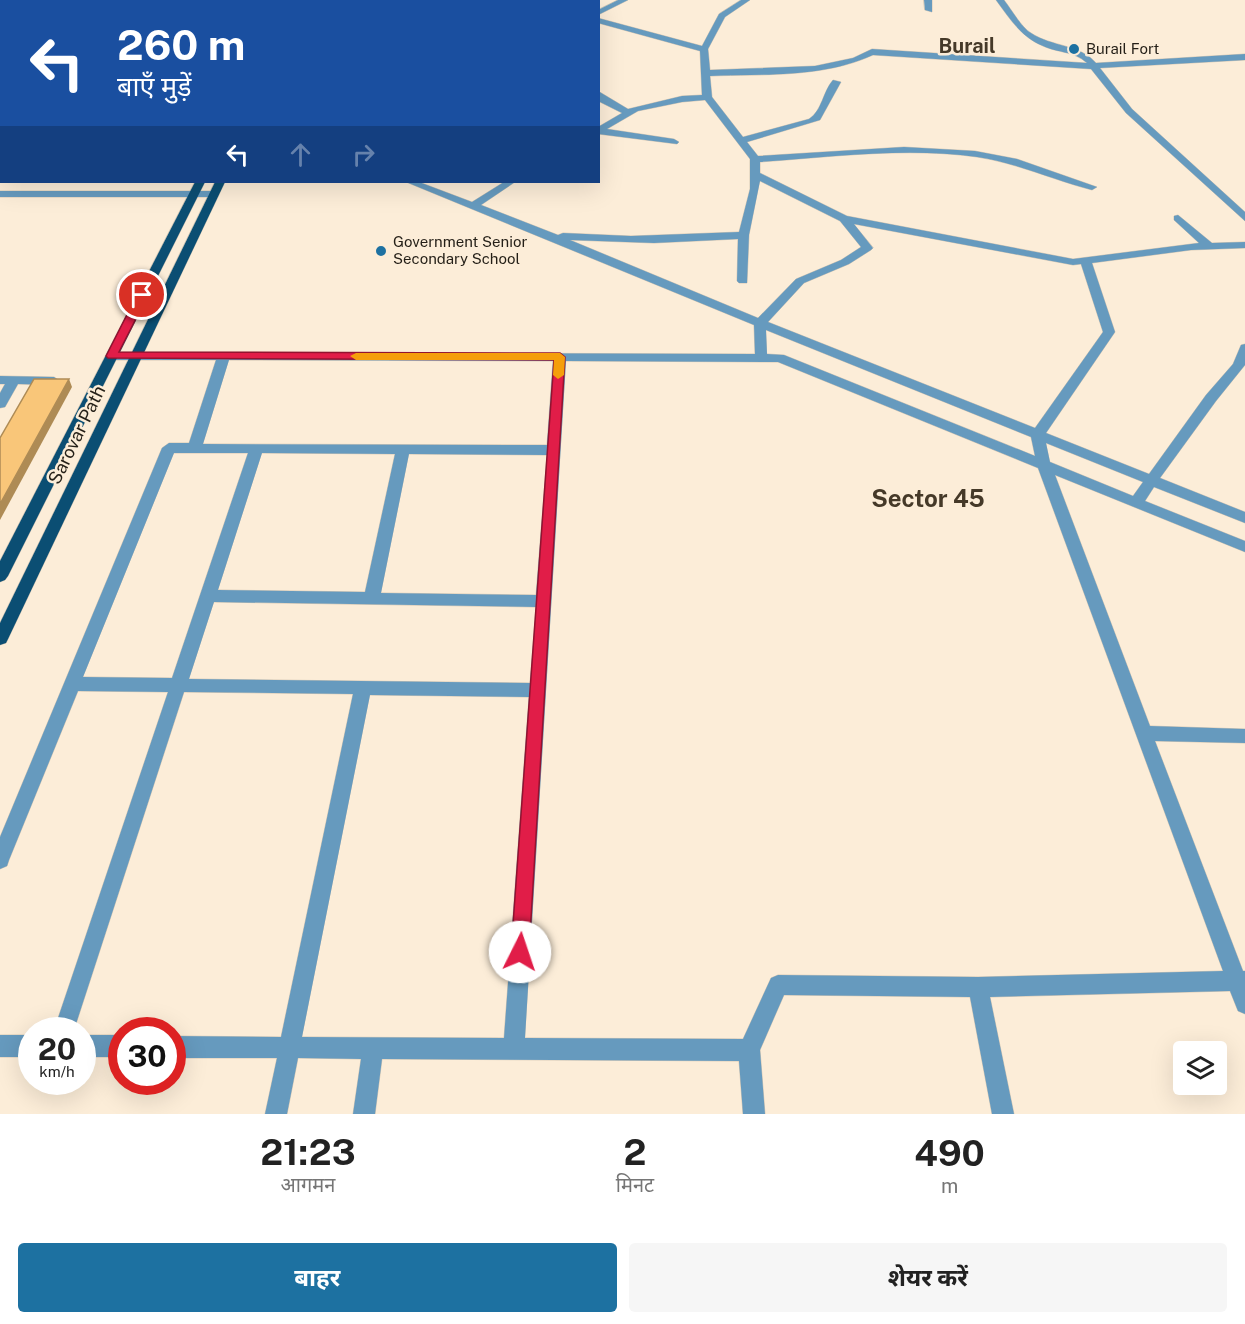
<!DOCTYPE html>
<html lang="hi">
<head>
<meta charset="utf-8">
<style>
	:root { --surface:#fff; --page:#f6f6f6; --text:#222; --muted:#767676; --accent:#1d71a1 }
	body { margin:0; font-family:"Public Sans","Noto Sans Devanagari",sans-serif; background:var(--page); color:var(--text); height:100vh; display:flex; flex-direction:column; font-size:22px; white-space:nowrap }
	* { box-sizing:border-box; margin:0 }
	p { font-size:20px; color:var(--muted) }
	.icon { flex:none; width:33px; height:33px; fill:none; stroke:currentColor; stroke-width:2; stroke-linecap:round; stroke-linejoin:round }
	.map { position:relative; height:1114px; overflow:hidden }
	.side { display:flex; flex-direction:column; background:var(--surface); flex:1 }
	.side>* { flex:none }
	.top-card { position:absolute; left:0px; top:0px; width:600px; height:183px; box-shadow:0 6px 24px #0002; background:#1a4fa0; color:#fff; overflow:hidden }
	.fabs { position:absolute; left:1173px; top:1041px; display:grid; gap:12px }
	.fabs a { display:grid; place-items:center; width:54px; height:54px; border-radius:6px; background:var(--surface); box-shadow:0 6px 24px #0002; font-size:30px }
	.speed { position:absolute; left:18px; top:1017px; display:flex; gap:12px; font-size:30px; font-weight:700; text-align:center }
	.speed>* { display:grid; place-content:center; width:78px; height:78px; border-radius:50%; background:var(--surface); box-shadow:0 6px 24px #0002; line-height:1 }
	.speed small { font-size:15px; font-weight:400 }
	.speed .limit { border:9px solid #d22; background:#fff; color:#111 }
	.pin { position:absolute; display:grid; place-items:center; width:51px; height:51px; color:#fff; margin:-26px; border:3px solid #fff; border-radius:50%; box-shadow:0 2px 6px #0007 }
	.me { position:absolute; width:66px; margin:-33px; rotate:4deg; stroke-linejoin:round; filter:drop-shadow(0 0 4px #0008) }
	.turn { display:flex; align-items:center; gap:21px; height:126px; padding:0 18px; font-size:27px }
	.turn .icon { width:78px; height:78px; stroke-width:2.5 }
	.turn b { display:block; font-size:42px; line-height:51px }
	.lanes { display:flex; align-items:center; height:57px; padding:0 18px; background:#0003; justify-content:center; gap:30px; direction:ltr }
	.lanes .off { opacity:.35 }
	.eta { display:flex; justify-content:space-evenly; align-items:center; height:102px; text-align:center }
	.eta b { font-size:36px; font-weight:700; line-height:42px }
	.primary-button { display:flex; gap:12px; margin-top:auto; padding:12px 18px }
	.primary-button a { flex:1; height:69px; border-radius:6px; background:var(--accent); color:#fff; font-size:24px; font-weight:700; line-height:69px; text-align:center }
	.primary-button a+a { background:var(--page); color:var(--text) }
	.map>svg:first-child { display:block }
</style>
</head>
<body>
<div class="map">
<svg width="1245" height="1114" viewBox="0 0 1245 1114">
	<rect width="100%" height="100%" fill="#fcedd8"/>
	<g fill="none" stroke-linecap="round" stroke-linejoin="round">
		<g stroke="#d5c8b5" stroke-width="1">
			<g id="minor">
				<polygon points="130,0 138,0 129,2"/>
				<polygon points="239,0 247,0 238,2"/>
				<polygon points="562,0 574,0 576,2 563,2"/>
				<polygon points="618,0 628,0 598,15 598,10"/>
				<path d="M741 0H750L725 17 708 49 710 70 815 66 853 58 872 49 1087 63C1074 51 1058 53 1043 46 1021 37 1010 19 996 0H1004C1012 10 1021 27 1031 33 1052 47 1080 44 1096 63L1245 54V60L1100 68 1132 109 1245 212V221L1126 113 1091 69 873 55C823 78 764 74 710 76L712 97 743 137 809 119C822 111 823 91 833 80L841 82 820 120 747 142 758 156 904 147 975 151 1017 159 1097 187 1092 190C1053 180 1017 163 977 157 906 147 831 157 760 162V173L847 216 1073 259 1199 243 1174 220V216L1178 215 1212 243 1245 242V248L1191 250 1092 263 1115 332 1046 433 1149 474 1206 395 1233 364 1241 345 1245 344V365L1216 401 1160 478 1245 512V523L1154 487 1145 501 1245 541V552L1055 475 1150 726 1245 729V743L1155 741 1243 971H1245V1014L1238 1011 1230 991 990 997 1014 1114H992L970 997 784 995 760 1050 765 1114H743L739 1061 382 1059 375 1114H353L361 1059 298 1058 287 1114H265L277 1058H172V1036L281 1037 353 694 184 692 74 1030H54L168 692 78 691 9 860 7 866 0 869V837L162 448 169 443H189L216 360H112L106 356 112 352 755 354 754 325 406 182H419L472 202 504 182H515L481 205 558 235 563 233 631 236 739 232 750 189V159L705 100 682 102 638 111 607 129 674 139 679 142 677 144 598 134V127L622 113 600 102 598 91 628 109 682 96 702 95 700 51 598 23V18L702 46 719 14ZM760 181 840 221 861 247 841 260 796 279 758 318 570 240 654 243 738 239 737 281 739 283H747L749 235ZM854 224 1073 265 1081 264 1103 332 1035 428 768 322 804 283 849 264 871 250 873 248ZM766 330 1031 437 1035 456 784 355 767 354ZM229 360 553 361 547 445 203 444ZM566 361 778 362 1038 468 1223 971 978 977 778 975 771 978 743 1039 525 1038ZM1046 443 1143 482 1133 496 1050 462ZM174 453H248L172 678 83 677ZM262 453 395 454 365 592 218 590ZM409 454 547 455 536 595 381 593ZM214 602 536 607 530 683 189 679ZM370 695 529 697 504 1038 302 1037Z"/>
				<polygon points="924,0 932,0 932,12 925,10"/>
				<rect x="0" y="40" width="2" height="6"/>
				<rect x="0" y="98" width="2" height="6"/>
				<polygon points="0,176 2,182 4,182 0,182"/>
				<polygon points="0,191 214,191 219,194 214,197 0,197"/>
				<polygon points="0,376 54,377 60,381 54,385 18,384 5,407 0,408 0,393 5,384 0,384"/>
				<rect x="0" y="1035" width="32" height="22"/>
				<rect x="82" y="1035" width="40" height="22"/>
			</g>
		</g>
		<g stroke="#d5c8b5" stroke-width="1">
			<g id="major">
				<polygon points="288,0 296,0 287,2"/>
				<polygon points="304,0 312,0 303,2"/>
				<polygon points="195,182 205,182 8,576 5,580 0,582 0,561"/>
				<polygon points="215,182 225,182 8,639 6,643 0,645 0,623"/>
			</g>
		</g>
		<use href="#minor" fill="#669abe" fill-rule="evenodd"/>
		<use href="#major" fill="#0b4e73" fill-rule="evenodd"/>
	</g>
	<polygon fill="#ae8b55" points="69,379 72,387 0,520 0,504"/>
	<g fill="#f9c679" stroke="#ae8b55" stroke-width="1.5">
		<polygon points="0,0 120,0 119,2 2,2 2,34 0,34"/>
		<polygon points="250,0 274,0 274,2 249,2"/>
		<polygon points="0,44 2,44 2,57 0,59"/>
		<polygon points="34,379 69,379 0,504 0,438"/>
	</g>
	<polygon fill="#e11d48" stroke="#92132f" stroke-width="1.5" points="142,292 148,295 119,352 560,353 565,357 529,952 527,958 520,961 514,958 511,952 554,360 108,358 106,356 137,295"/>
	<polygon fill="#f59e0b" points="560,353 565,357 564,375 558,379 553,375 554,360 356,360 350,356 356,353"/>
	<g fill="#1d71a1" stroke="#fcedd8" stroke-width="2">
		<circle cx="1074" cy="49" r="6"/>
		<circle cx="381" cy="251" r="6"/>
	</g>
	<g text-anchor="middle" stroke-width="5" stroke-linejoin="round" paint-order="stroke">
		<g font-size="15" fill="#241f17" stroke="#fcedd8" text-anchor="start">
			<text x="1086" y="54">Burail Fort</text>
			<text x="393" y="247">Government Senior<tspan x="393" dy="17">Secondary School</tspan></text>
		</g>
		<g font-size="18" fill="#241f17" stroke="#fcedd8">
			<text transform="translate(77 435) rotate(-64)" y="6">Sarovar Path</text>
		</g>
		<g font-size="20" font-weight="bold" fill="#453928" stroke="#fcedd8">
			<text x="967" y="53">Burail</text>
		</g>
		<g font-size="24" font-weight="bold" fill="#453928" stroke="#fcedd8">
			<text x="928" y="507">Sector 45</text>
		</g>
	</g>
</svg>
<div class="fabs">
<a><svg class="icon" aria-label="layers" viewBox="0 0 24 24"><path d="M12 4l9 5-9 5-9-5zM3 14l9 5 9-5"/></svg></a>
</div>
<div class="speed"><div>20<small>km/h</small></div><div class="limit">30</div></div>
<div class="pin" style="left:142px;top:295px;background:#d93025"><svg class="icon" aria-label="arrive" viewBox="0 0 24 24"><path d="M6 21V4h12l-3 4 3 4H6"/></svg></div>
<svg class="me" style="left:520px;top:952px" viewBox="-20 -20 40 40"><circle r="19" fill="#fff"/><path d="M0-13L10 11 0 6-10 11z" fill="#e11d48"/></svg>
<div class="top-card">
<div class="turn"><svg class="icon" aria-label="left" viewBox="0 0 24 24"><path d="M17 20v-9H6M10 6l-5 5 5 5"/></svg><div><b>260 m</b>बाएँ मुड़ें</div></div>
<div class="lanes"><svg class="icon" aria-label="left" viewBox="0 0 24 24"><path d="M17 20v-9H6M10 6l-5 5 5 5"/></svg><svg class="icon off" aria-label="ahead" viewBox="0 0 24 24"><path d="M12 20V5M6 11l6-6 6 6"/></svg><svg class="icon off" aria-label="right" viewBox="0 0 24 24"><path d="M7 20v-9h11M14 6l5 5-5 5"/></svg></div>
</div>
</div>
<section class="side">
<div class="eta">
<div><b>21:23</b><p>आगमन</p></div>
<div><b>2</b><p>मिनट</p></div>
<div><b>490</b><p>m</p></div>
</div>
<div class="primary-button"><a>बाहर</a><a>शेयर करें</a></div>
</section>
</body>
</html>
